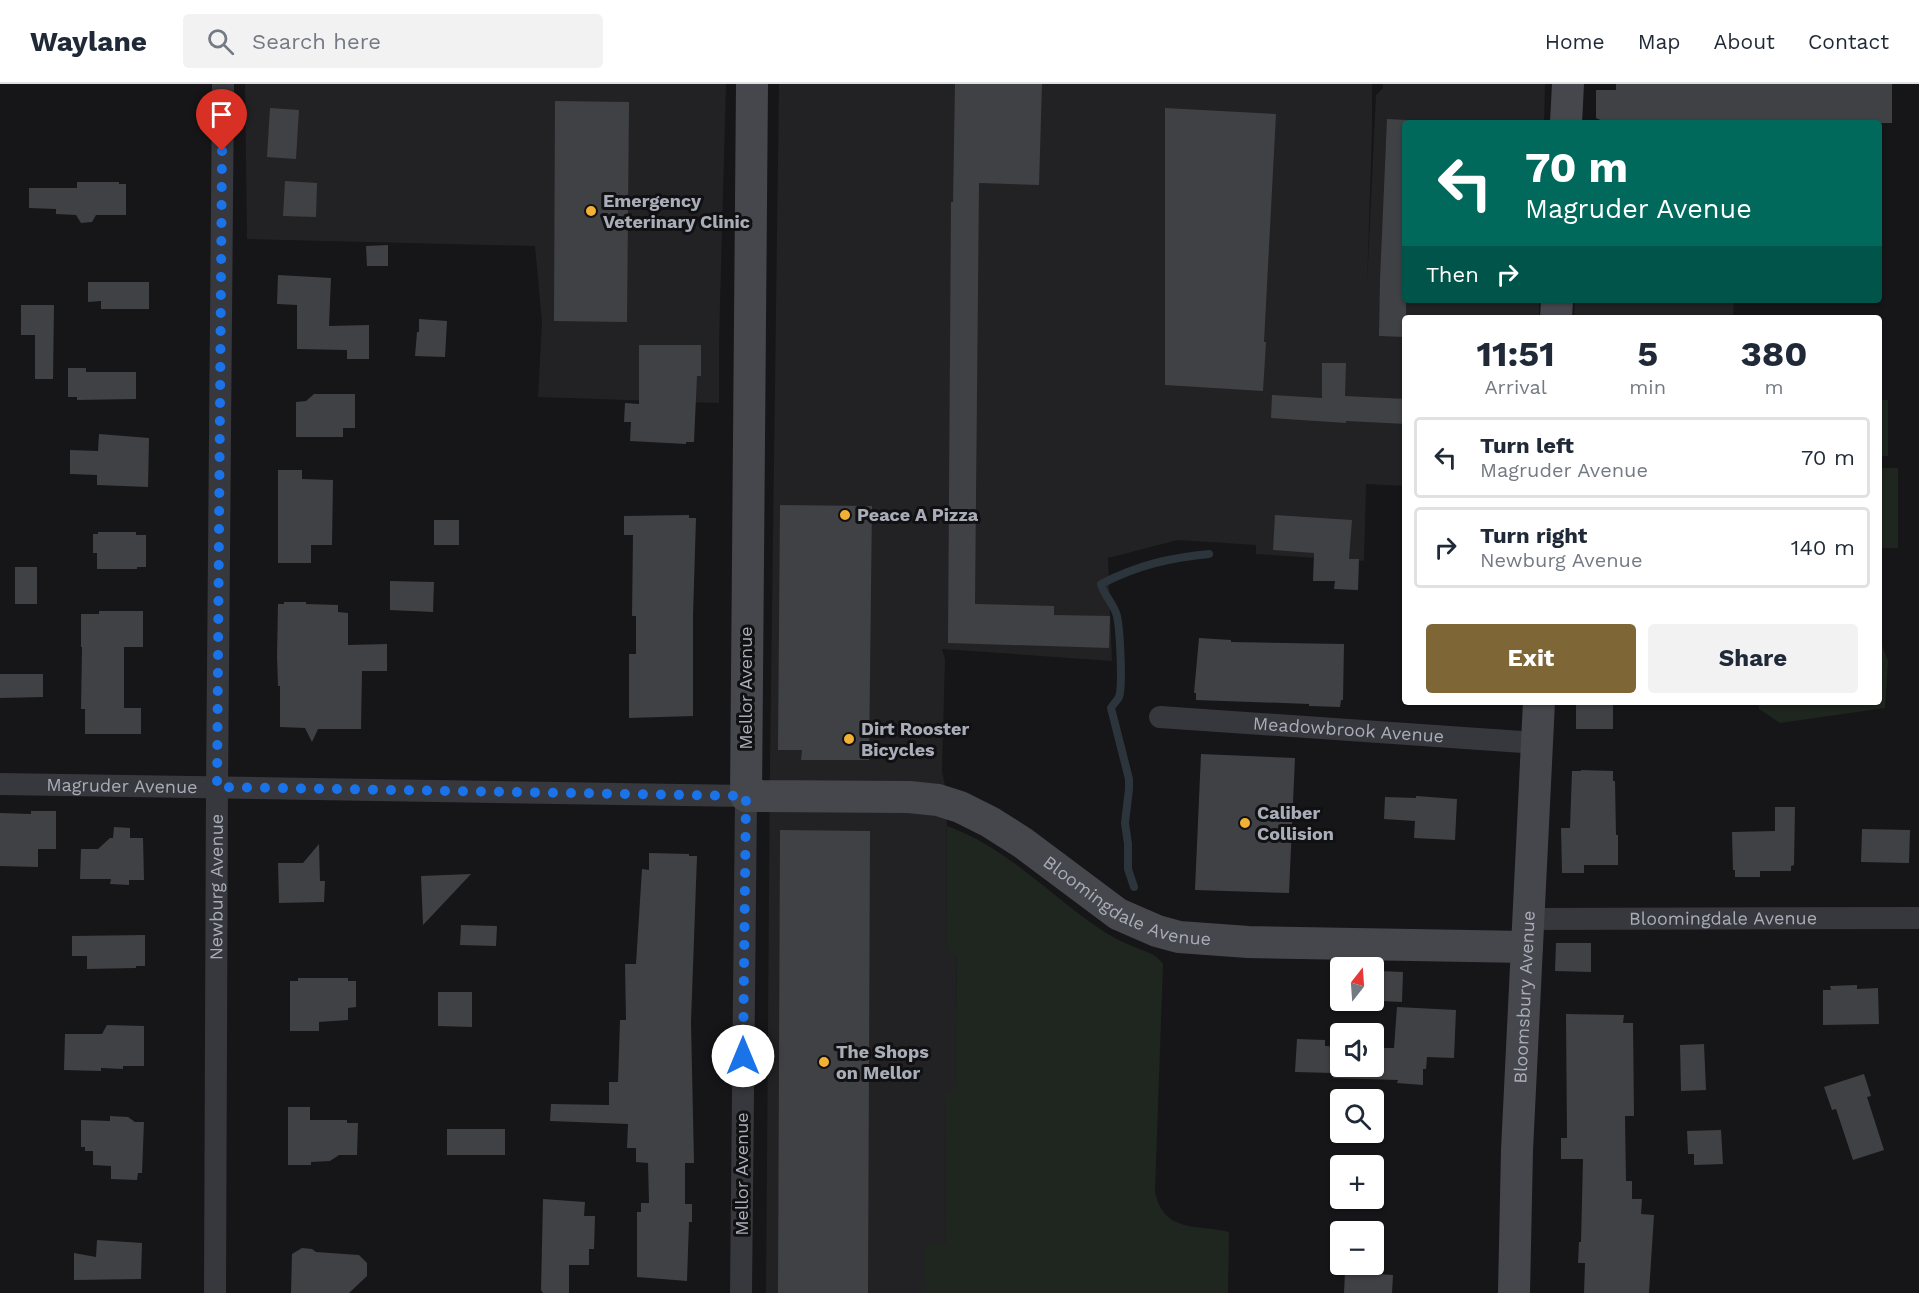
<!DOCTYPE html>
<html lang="en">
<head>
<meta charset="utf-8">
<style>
	:root { --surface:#fff; --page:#f2f2f3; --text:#1f2937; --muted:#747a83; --line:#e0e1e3; --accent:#7e6636 }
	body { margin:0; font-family:"Work Sans",sans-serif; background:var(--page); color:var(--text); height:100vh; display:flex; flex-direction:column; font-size:22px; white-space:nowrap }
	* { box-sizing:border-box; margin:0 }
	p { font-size:20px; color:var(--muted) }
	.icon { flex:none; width:33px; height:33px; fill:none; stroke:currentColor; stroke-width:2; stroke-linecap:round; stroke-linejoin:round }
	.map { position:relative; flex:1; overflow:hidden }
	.sheet { position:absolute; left:1402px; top:231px; width:480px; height:390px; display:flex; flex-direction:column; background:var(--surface); border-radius:6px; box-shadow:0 2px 4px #0004 }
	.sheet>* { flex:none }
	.guide { position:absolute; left:1402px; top:36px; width:480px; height:183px; border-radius:6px; box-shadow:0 2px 4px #0004; background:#00695c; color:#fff; overflow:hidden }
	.needle { width:39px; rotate:17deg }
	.controls { position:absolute; left:1330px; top:873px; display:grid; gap:12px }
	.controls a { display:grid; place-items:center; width:54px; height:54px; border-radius:6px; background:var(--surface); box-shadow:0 2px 4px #0004; font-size:30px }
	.pin { position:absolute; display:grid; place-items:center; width:51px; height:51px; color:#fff; margin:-62px -26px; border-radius:50% 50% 50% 0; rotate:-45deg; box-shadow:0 0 6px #0007 }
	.pin .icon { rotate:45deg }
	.me { position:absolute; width:66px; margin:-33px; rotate:0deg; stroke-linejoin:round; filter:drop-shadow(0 0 4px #0008) }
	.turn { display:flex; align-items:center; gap:21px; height:126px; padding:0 24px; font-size:27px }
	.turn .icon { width:78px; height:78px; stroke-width:2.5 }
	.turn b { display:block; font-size:42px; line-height:51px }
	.then { display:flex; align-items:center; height:57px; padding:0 24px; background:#0003; gap:12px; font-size:22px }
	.eta { display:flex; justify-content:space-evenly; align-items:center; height:102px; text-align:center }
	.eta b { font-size:36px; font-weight:700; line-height:42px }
	.primary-button { display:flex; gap:12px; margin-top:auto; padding:12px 24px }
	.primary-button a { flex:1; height:69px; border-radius:6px; background:var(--accent); color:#fff; font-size:24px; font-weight:700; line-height:69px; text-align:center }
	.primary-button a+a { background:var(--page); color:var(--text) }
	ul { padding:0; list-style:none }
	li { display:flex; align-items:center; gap:18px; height:81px; margin:0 12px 9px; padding:0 12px; border:3px solid var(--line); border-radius:6px }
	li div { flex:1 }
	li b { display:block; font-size:22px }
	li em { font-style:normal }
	header { display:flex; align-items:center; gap:36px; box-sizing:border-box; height:84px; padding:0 30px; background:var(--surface); border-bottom:2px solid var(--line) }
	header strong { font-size:28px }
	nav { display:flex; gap:33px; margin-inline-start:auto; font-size:21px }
	.search { width:420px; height:54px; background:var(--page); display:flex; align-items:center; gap:15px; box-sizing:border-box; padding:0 21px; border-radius:6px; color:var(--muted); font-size:22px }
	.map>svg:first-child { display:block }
</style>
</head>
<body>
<header>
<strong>Waylane</strong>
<div class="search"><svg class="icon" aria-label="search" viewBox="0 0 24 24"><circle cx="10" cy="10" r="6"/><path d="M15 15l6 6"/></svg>Search here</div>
<nav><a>Home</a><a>Map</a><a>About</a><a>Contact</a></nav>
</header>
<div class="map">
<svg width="1919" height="1209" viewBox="0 0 1919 1209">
	<rect width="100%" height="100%" fill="#161618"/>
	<g fill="#222225">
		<polygon points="245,0 726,0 719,258 719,319 538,313 542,238 535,162 247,155"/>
		<polygon points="779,0 1372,0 1372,48 1367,201 1376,11 1383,4 1383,0 1545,0 1544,39 1406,39 1406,216 1539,216 1539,234 1406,234 1405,402 1366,400 1364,477 1256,470 1256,461 1178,456 1108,474 1112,577 942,565 945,575 942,687 947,712 946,870 957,870 955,1008 945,1008 946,1160 925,1160 925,1209 766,1209 770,679"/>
		<polygon points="1575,216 1734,216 1733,234 1574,234"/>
	</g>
	<g fill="#1e261f">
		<rect x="1880" y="316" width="8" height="56"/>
		<rect x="1880" y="384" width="18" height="80"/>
		<polygon points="1880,556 1888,577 1885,624 1780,639 1759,625 1758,618 1880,618"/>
		<path d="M947 742C1007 763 1051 813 1103 847 1112 853 1122 858 1132 862 1143 867 1156 869 1163 880L1155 1107C1163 1150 1198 1140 1229 1148L1228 1209H925V1160L946 1159 945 1007H955L957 871 946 870Z"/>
	</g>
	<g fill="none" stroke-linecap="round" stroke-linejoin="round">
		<path stroke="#2c353c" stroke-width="8" d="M1134 803 1128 785V760L1125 739 1129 705V695L1111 624C1113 620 1118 616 1119 613 1123 602 1120 539 1116 529 1112 518 1104 511 1101 500 1138 481 1169 474 1209 470"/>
	</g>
	<g fill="#404145">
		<polygon points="955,0 1042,0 1039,101 979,99 975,520 1054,522 1054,531 1110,532 1109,564 948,559 951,118 953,118"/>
		<polygon points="1616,0 1892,0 1892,39 1607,39 1596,34 1596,6 1616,6"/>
		<polygon points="555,17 629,18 627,238 554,237"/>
		<polygon points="270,24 299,26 296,75 267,73"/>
		<polygon points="1165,24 1276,30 1264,258 1266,258 1263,307 1165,301"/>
		<polygon points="1387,35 1406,36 1406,253 1379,252 1380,196"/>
		<polygon points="285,97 317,99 316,133 283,132"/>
		<polygon points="77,98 119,98 119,100 126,100 126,131 96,131 92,138 81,139 76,131 56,130 56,125 29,124 29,104 77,104"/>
		<polygon points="388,161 388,182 367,182 366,162"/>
		<polygon points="278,191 331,194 329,242 369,241 369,275 347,275 347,266 297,265 297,221 277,220"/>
		<polygon points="88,198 149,198 149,225 101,225 101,217 88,218"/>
		<polygon points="21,221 54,221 53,295 35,295 35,251 21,251"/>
		<polygon points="419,235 447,237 445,273 415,272 417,248 419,248"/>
		<polygon points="639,261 701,261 701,292 697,292 694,358 686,358 686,360 630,357 631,338 624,338 625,319 639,320"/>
		<polygon points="1322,279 1346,279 1345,312 1406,315 1406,340 1346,337 1346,339 1271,334 1272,311 1322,314"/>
		<polygon points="68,284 86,284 86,288 136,288 136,315 77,316 77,313 68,313"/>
		<polygon points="314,310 355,310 355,344 343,344 343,353 296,353 296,318 306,317"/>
		<polygon points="99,350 149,354 148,403 97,401 97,391 70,390 70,366 98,367"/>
		<polygon points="278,386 302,386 302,395 333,396 332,461 311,461 311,479 278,479"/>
		<polygon points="780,421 872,422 869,676 801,676 802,666 778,666"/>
		<polygon points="689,431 689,434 696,434 693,532 693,632 629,634 629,570 636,570 636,532 632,532 633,451 624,451 624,432"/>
		<polygon points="1275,431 1352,436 1349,475 1359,475 1358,506 1334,505 1335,497 1313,497 1314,469 1273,466"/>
		<rect x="434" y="436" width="25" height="25"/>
		<polygon points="98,448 136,448 136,451 146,451 146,483 137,483 137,485 97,485 97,469 93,469 93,450 98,450"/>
		<rect x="15" y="483" width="22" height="37"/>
		<polygon points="390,497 434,498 433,528 390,526"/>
		<polygon points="284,518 306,518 306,520 338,521 338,528 348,529 348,561 387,560 387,587 362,587 361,645 318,645 312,658 305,644 280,643 280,602 278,602 277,572 278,520 284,520"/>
		<polygon points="99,527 143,527 143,563 124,563 124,624 141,624 141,650 85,650 85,625 81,625 82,563 81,563 81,530 99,530"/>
		<polygon points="1199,554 1231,556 1231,558 1344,560 1343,616 1341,616 1340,623 1309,622 1309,620 1196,616 1196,609 1194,609"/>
		<polygon points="0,590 43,590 43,613 0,614"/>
		<rect x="1576" y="618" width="37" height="27"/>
		<polygon points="1201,670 1295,674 1289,809 1195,806"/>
		<polygon points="1581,686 1613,687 1613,697 1615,697 1616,751 1618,751 1618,781 1584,781 1584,789 1562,789 1561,744 1570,744 1572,687 1581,687"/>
		<polygon points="1416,712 1457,715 1455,756 1414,754 1415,737 1384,735 1385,713 1416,714"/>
		<polygon points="1775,723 1795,723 1794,781 1791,782 1791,787 1760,787 1760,793 1735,793 1735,786 1733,786 1732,748 1775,747"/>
		<polygon points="31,727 56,727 56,765 38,765 38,783 0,782 0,729 31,730"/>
		<polygon points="114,743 130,744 130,754 143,754 144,796 129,796 129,801 110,800 111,795 80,795 81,765 98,765 110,754 113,754"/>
		<polygon points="1862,745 1910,746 1909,779 1861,778"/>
		<polygon points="780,746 870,747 868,1209 778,1209"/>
		<polygon points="319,760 320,797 325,797 324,818 279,819 278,779 303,779"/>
		<polygon points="649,769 689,770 689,772 697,772 691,938 694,1079 685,1079 685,1120 692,1120 692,1138 689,1138 687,1197 637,1193 637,1128 641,1128 641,1119 649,1119 648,1079 636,1078 636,1064 627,1064 628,1040 550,1037 551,1020 609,1021 609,998 618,998 620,936 626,936 625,880 636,880 642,785 649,786"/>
		<polygon points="471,790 423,841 421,792"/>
		<polygon points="461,841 497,842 496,862 460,861"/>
		<polygon points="145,851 145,882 136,882 136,884 87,885 87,872 72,872 72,852"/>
		<polygon points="1556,859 1591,859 1591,888 1555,887"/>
		<polygon points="1380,887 1403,888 1402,918 1380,917 1380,914 1375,914 1376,889 1380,889"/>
		<polygon points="298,894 348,894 348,897 356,897 356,923 348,924 348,936 319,938 319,947 290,947 290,897 298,897"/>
		<polygon points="1857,901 1857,905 1878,904 1879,940 1823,941 1823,906 1831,906 1830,902"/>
		<polygon points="438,908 472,908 472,943 438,942"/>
		<polygon points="1397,923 1456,926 1454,974 1427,973 1426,985 1423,985 1423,1001 1397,999 1398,996 1333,994 1333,989 1295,988 1297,955 1325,956 1325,962 1341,963 1341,982 1374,982 1374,964 1394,964"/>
		<polygon points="1566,930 1624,931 1623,939 1633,939 1634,1032 1625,1032 1626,1097 1632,1097 1632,1115 1642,1115 1641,1130 1654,1131 1649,1209 1584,1209 1585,1179 1578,1179 1579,1158 1581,1158 1583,1075 1561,1075 1561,1054 1567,1054"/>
		<polygon points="107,941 144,942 144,982 123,982 123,985 101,984 101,987 64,986 65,950 102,950"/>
		<polygon points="1704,960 1706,1006 1681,1007 1680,961"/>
		<polygon points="1864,990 1871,1012 1867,1013 1884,1066 1853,1076 1836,1025 1832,1026 1824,1003"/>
		<polygon points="288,1023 310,1023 310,1036 347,1036 347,1039 358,1039 357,1071 339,1071 330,1077 311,1078 311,1081 288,1081"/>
		<polygon points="110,1032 128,1033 135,1038 144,1038 142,1089 138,1089 137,1096 111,1095 111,1082 93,1081 93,1067 85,1067 85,1063 81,1063 81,1036 110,1037"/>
		<rect x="447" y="1045" width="58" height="26"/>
		<polygon points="1721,1046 1723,1080 1694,1081 1694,1070 1688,1070 1687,1047"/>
		<polygon points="543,1115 585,1118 584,1132 595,1132 594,1165 589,1165 589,1181 569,1181 569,1209 543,1209 541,1206"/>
		<polygon points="97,1156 142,1159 141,1195 74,1196 74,1169 96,1173"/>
		<polygon points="302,1164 312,1165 316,1168 359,1171 367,1179 367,1192 349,1209 291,1209 292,1170"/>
		<polygon points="1345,1188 1393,1191 1392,1209 1344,1209"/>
	</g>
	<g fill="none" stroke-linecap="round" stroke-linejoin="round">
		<g stroke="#37383d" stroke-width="22">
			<path id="s1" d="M1160 633 1538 659"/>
			<path id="s2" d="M0 700 746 712 741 1209"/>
			<path id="s3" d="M1528 835 1919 834"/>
			<path id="s4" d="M215 1209 217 703 223 0"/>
		</g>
		<g stroke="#45474d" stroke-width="32">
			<path id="s5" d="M752 0 746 712 909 713 938 716 960 723 990 738 1023 759 1118 830 1157 847 1179 853 1248 858 1527 863"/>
			<polyline points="1566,39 1568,0"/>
			<polyline points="1556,234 1557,216"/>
			<path id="s6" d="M1514 1209 1517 1066 1539 618"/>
		</g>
	</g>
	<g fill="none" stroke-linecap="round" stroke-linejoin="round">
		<polyline stroke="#1a73e8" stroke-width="10" stroke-dasharray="0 18" points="222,67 217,703 746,712 743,972"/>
	</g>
	<g fill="#f2b134" stroke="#111113" stroke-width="2">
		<circle cx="591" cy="127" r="6"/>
		<circle cx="845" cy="431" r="6"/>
		<circle cx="849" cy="655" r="6"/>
		<circle cx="1245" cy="739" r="6"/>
		<circle cx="824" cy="978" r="6"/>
	</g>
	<g text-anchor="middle" stroke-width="6" stroke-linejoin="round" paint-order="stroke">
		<g font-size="18" font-weight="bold" fill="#a8adb8" stroke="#111113" text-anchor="start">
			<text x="603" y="123">Emergency<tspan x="603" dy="21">Veterinary Clinic</tspan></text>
			<text x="857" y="437">Peace A Pizza</text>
			<text x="861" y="651">Dirt Rooster<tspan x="861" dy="21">Bicycles</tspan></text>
			<text x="1257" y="735">Caliber<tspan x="1257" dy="21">Collision</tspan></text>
			<text x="836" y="974">The Shops<tspan x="836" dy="21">on Mellor</tspan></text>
		</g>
		<g font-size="18" fill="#a8adb8" stroke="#111113">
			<text transform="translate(746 604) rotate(-90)" y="6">Mellor Avenue</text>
			<text dy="6" stroke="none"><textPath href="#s1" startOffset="189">Meadowbrook Avenue</textPath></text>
			<text dy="6" stroke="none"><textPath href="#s2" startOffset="122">Magruder Avenue</textPath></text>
			<text dy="6" stroke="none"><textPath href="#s4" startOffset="406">Newburg Avenue</textPath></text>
			<text dy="6" stroke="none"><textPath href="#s5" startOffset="1122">Bloomingdale Avenue</textPath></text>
			<text dy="6" stroke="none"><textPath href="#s3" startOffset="195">Bloomingdale Avenue</textPath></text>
			<text dy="6" stroke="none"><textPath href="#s6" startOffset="296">Bloomsbury Avenue</textPath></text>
			<text transform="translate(742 1090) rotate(-90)" y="6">Mellor Avenue</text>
		</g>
	</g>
</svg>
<div class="controls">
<a><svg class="needle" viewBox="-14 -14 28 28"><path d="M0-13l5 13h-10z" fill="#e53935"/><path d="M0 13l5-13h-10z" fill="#747a83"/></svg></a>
<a><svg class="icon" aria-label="sound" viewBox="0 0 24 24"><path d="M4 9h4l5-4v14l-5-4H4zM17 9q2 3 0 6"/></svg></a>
<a><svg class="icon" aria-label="search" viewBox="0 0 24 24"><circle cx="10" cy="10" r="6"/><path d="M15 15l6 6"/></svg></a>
<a>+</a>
<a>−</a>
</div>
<div class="pin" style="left:222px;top:67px;background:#d93025"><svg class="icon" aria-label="arrive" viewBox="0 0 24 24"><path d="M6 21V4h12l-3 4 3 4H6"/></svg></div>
<svg class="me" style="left:743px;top:972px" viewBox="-20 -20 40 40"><circle r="19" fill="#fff"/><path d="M0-13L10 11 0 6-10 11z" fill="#1a73e8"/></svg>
<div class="guide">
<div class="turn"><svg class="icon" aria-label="left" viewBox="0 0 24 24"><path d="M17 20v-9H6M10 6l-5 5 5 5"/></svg><div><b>70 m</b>Magruder Avenue</div></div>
<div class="then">Then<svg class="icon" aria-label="right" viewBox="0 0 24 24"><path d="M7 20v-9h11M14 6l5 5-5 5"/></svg></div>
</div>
<section class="sheet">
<div class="eta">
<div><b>11:51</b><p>Arrival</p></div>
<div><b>5</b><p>min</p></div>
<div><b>380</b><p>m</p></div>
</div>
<ul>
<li><svg class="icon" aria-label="left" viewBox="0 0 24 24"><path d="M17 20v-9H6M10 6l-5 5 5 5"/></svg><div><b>Turn left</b><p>Magruder Avenue</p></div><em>70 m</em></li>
<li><svg class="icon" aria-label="right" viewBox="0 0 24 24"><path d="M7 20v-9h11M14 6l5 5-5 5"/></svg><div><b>Turn right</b><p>Newburg Avenue</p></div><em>140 m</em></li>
</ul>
<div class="primary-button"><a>Exit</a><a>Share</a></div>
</section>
</div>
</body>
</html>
